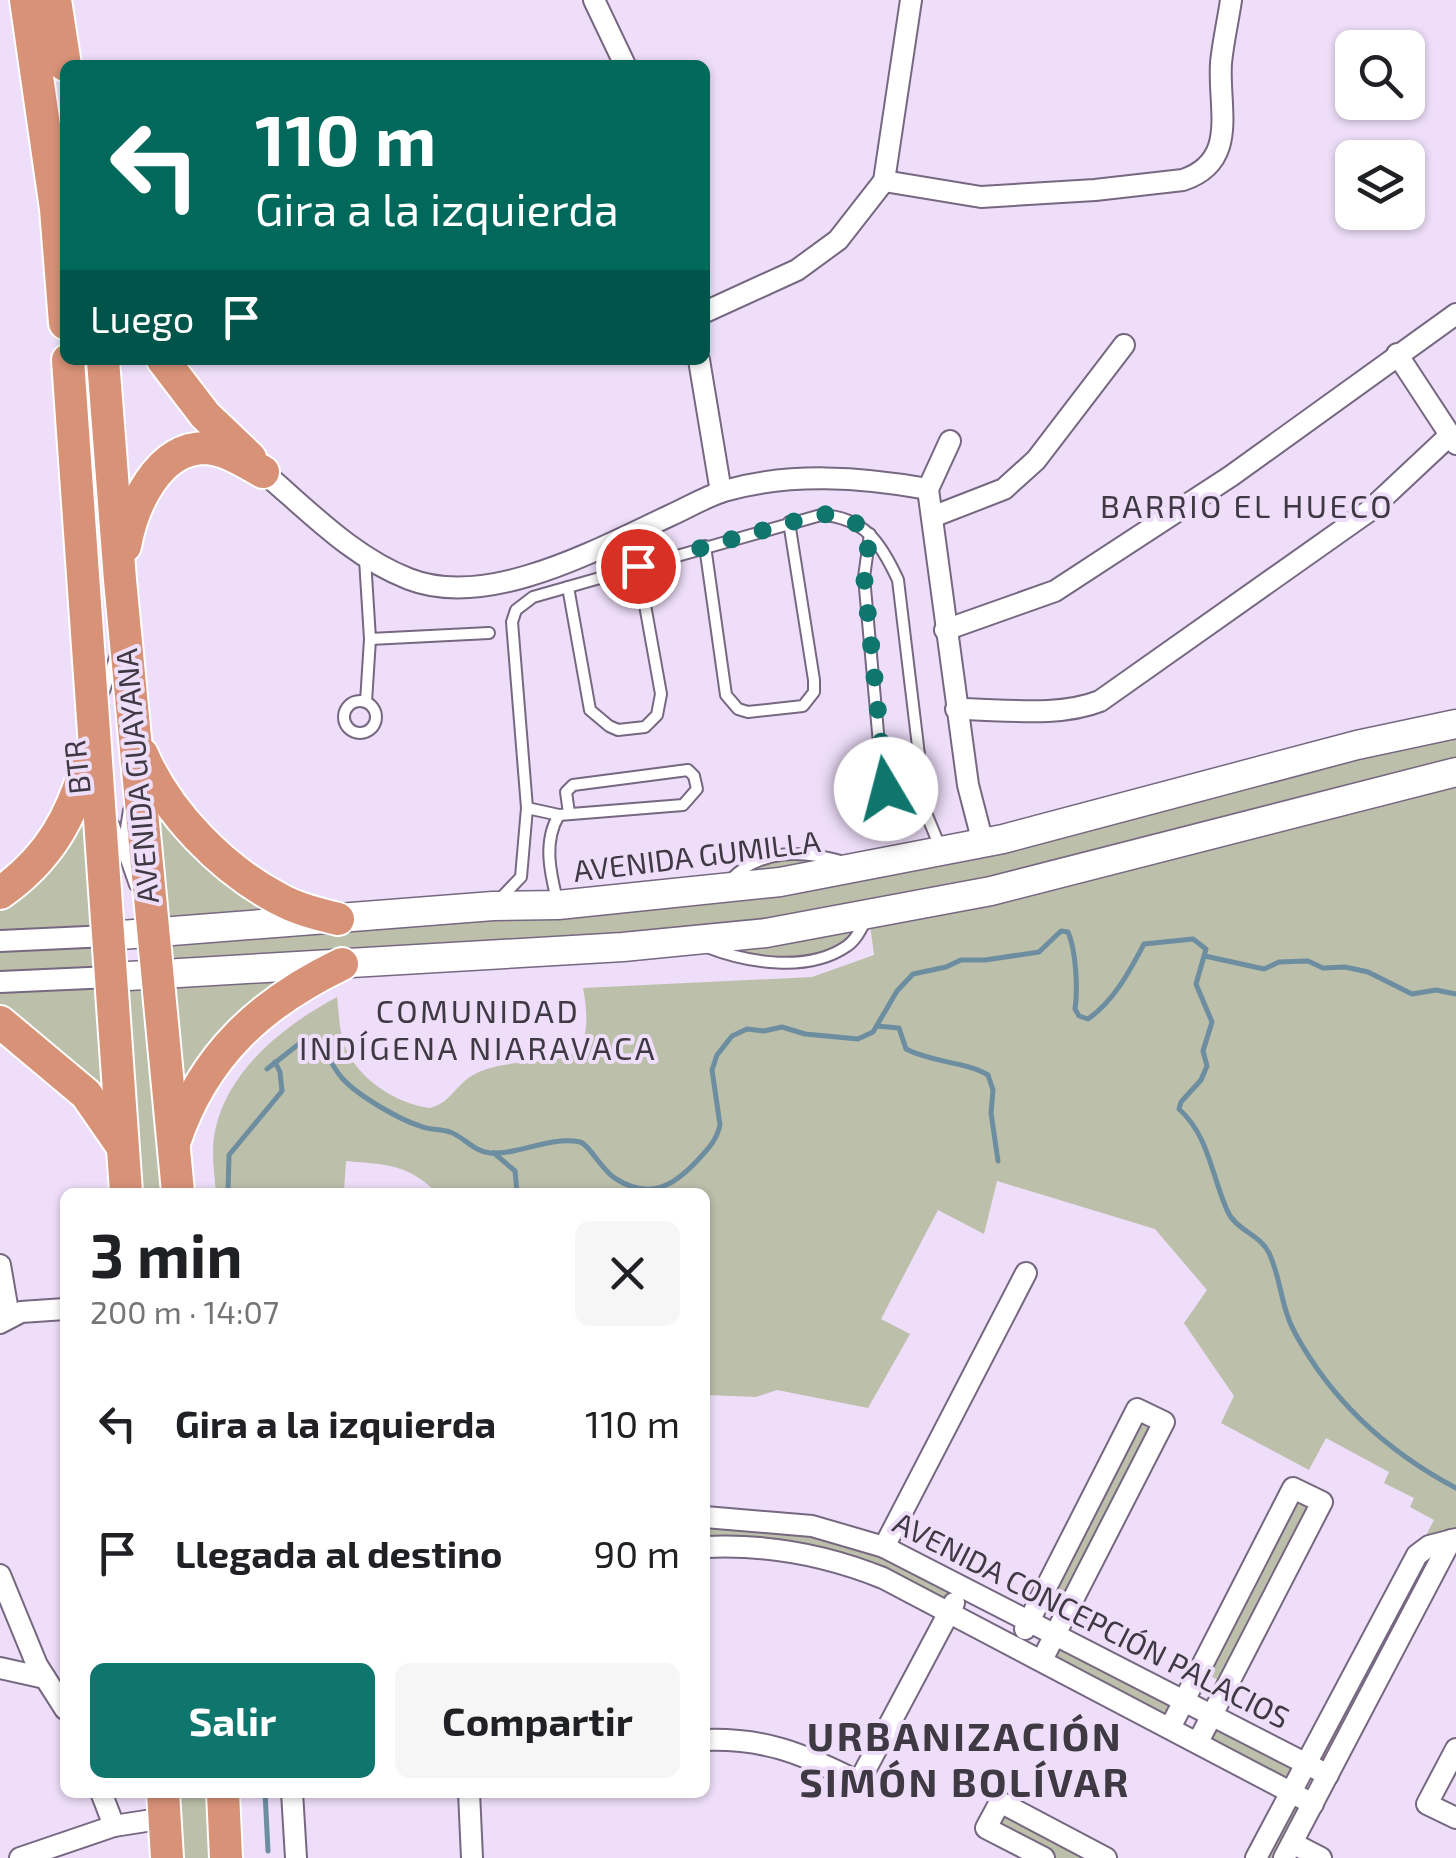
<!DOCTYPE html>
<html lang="es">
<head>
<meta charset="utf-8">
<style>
	:root { --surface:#fff; --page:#f6f6f6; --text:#202124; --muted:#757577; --accent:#0f766e }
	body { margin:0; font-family:"Exo 2",sans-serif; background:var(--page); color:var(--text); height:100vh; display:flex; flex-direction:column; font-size:38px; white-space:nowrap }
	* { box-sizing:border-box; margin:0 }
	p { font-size:32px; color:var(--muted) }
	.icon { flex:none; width:55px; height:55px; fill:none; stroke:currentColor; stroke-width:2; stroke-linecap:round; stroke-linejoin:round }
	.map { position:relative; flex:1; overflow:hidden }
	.panel { position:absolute; left:60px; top:1188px; width:650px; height:610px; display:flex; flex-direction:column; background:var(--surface); border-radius:15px; box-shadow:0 2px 8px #0004 }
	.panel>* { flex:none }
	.banner { position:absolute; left:60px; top:60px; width:650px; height:305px; border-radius:15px; box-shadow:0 2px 8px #0004; background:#00695c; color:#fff; overflow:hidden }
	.fabs { position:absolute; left:1335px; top:30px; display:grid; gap:20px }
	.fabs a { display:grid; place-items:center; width:90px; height:90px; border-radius:15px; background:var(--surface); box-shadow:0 2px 8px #0004; font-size:50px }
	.pin { position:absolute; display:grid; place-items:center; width:85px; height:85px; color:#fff; margin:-42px; border:5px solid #fff; border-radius:50%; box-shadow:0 2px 10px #0007 }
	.me { position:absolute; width:110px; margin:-55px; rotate:352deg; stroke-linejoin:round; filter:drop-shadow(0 0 8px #0008) }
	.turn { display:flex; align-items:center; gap:35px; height:210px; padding:0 30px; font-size:45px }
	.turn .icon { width:130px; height:130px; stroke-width:2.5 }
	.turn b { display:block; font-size:70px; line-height:85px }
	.then { display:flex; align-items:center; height:95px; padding:0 30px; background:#0003; gap:20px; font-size:38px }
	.round { display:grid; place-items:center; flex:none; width:105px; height:105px; border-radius:15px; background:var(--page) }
	.overview { display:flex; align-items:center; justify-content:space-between; height:170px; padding:0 30px }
	h1 { font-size:60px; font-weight:700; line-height:75px }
	.button { display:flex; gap:20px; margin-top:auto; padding:20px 30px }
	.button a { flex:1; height:115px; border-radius:15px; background:var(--accent); color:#fff; font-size:40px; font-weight:700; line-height:115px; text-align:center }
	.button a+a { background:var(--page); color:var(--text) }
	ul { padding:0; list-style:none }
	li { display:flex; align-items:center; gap:30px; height:130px; padding:0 30px }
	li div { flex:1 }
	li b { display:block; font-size:38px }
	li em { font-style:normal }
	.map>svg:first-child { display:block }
</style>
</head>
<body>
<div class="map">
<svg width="1456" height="1858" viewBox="0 0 1456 1858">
	<rect width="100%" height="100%" fill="#eedef9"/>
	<g fill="#bcbfaa">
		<path d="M1456 724V1535L1328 1775 1306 1764 1291 1792 1313 1804 1284 1858H1256L1291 1792 1198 1742 1212 1715 1306 1763 1434 1520 1410 1507 1414 1498 1384 1483 1389 1472 1326 1438 1309 1470 1221 1423 1234 1396 1184 1323 1207 1290 1155 1229 997 1181 984 1234 938 1210 881 1319 910 1334 868 1408 777 1390 756 1397 705 1395V1192H436C406 1163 387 1165 346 1161L344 1192H216C214 1173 211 1150 215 1131 228 1069 285 1025 337 997 339 1012 339 1030 344 1044 356 1078 396 1104 430 1108 449 1104 457 1084 473 1075 530 1044 603 1093 583 988L812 977 874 955 869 917 854 940 826 955 761 963 690 941 342 964 203 1079 178 1192H126L123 1148 0 1022V893L24 876 93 742 111 977 156 974V784L307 911 719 890 743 866 800 853 864 868Z"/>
		<polygon points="1137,1409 1164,1422 1072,1602 1046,1588"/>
		<polygon points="1293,1488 1322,1502 1227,1685 1200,1670"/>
		<polygon points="705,1517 790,1522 963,1586 950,1611 868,1572 705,1547"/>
		<polygon points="1056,1634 1184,1700 1170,1728 1042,1660"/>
		<polygon points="163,1793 223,1793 226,1858 167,1858"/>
		<polygon points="1000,1802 1106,1858 1044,1858 986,1828"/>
	</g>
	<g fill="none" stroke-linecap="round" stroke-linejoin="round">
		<g stroke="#6d8da0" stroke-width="5">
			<polyline points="1205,956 1264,969 1279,962 1308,961 1323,968 1345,967 1368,972 1412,994 1436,990 1456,994"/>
			<path d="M877 1026 899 1028 906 1049C933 1063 964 1061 988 1075L993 1090 991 1113 998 1161"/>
			<path d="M267 1069 304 1040 318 1039C326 1052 333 1068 342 1078 357 1095 398 1119 420 1126 429 1130 440 1129 450 1132 464 1137 473 1151 490 1153 519 1155 549 1136 580 1142 590 1145 602 1171 616 1179 650 1200 673 1186 696 1162 707 1150 716 1142 720 1125L712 1070 717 1055 732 1036 747 1029 764 1031 782 1027 805 1034 858 1039 873 1032 897 991 913 974 946 967 961 960H985L1039 952 1061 931 1068 932C1076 950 1078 990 1075 1009L1079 1016 1088 1019C1114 1001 1129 972 1144 944L1193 939 1206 949 1196 984 1212 1022 1203 1051 1207 1066 1201 1080 1181 1102 1179 1109C1209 1136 1211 1174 1227 1210 1235 1230 1260 1234 1269 1253 1281 1278 1281 1308 1295 1333 1332 1401 1388 1452 1456 1488"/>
			<polyline points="494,1153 515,1171 517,1192"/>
			<polyline points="228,1192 229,1155 282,1091 280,1072 275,1062"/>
			<polyline points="265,1792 268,1851"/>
		</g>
		<g stroke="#766880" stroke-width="14">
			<g id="service">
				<path d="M870 534 864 577 882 777C888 797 905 808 926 813"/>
				<polyline points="705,546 726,695 738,709 748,712 803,706 814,692 814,680 789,522"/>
				<polyline points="365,559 370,639 366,702"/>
				<polyline points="568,587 590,710 609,726 618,730 645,727 657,715 661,694 638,566"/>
				<polyline points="370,639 489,633"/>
				<polyline points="104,691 116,655"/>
				<circle cx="360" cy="717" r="16"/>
				<polyline points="527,808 559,815"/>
				<polyline points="114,825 135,885"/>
				<polyline points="123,847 129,810"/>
				<path d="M730 880C762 848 803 850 844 862"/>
				<path d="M499 900 521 877 527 808 512 622 516 610 533 597 821 515C864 517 881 543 898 580L926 813 940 847"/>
				<path d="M557 900C550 872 543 841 559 815L683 805 697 789 694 776 688 770 573 785 566 792 569 813"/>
				<path d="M707 947C748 963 808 973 847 946 856 940 861 929 866 920"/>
			</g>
		</g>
		<g stroke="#766880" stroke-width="24">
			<g id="minor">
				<polyline points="594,0 625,65"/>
				<path d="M884 181 981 197 1095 190 1183 180C1239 161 1218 109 1221 63 1223 42 1228 21 1231 0"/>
				<polyline points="705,312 797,270 838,240 884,181 911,0"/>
				<polyline points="1397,354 1456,444"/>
				<polyline points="699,360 721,492"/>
				<polyline points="950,441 928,489 968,785 983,843"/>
				<path d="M263 472C309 511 352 557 409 579 488 610 598 549 669 516 687 508 705 497 724 491 790 472 861 477 928 489"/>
				<polyline points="932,517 1004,489 1036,460 1124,345"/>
				<polyline points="945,630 1055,591 1231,476 1456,314"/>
				<path d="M956 709C1002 709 1057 718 1100 701L1369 511 1449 436"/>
				<polyline points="0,941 108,936"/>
				<polyline points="0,982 111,977"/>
				<polyline points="0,1265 9,1317"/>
				<polyline points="0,1323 21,1312 65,1309"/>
				<polyline points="705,1517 812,1526 884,1547 1328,1775"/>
				<path d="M705 1547C766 1544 826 1555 883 1578L1313 1804"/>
				<polyline points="884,1547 1026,1273"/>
				<polyline points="0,1575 37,1665 65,1709"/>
				<polyline points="1025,1629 1137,1409 1164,1422 1042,1660"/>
				<polyline points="0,1668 45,1678"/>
				<polyline points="1170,1728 1293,1488 1322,1502 1198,1742"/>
				<path d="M705 1740C764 1738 801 1753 853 1779L861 1778 954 1603"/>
				<polyline points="1456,1749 1427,1804 1456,1818"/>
				<polyline points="101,1792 114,1826"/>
				<polyline points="292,1792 296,1858"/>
				<polyline points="469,1792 472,1858"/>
				<polyline points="1292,1843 1321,1858"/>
				<polyline points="20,1858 114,1826 165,1818"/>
				<polyline points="1044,1858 986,1828 1000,1802 1106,1858"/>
				<polyline points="1256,1858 1417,1555 1429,1546 1456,1539"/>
				<polyline points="1284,1858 1451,1540"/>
			</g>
		</g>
		<g stroke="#766880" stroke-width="31">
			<g id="secondary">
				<polyline points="108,936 493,906 558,905 780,882 1003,839 1357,745 1456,724"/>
				<polyline points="111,977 623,947 766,933 991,891 1456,772"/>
			</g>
		</g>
		<g stroke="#fff" stroke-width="36">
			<g id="trunk">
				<polyline points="26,0 56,209 65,323"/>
				<polyline points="55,0 65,65"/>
				<polyline points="68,360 126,1192"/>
				<polyline points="103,360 120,580 178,1192"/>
				<polyline points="163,360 205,415 250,458"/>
				<path d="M125 546C132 507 157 448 205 448 226 449 245 462 263 472"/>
				<path d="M142 754C167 813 222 869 279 899 297 909 318 914 338 919"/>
				<path d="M0 893C49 859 72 817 88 760"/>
				<polyline points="0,1022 86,1094 122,1146"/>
				<path d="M174 1143C203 1055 261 1003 342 964"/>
				<polyline points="163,1792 167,1858"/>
				<polyline points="223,1792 226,1858"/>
			</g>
		</g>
		<use href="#service" stroke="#fff" stroke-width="10"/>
		<use href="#minor" stroke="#fff" stroke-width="20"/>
		<use href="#secondary" stroke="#fff" stroke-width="28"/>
		<use href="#trunk" stroke="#d89278" stroke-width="32"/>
	</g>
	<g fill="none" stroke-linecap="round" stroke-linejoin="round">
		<path stroke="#0f766e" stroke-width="18" stroke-dasharray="0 32.4" d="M638 566 820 514C841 515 855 520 870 534L864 576 886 789"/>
	</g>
	<g text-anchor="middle" stroke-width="8" stroke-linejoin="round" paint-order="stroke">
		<g font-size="30" fill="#3f3944" stroke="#eedef9">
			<text transform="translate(78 767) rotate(-96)" y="10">BTR</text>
			<text transform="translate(138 776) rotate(-95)" y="10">AVENIDA GUAYANA</text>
			<text transform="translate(697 857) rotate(-7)" y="10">AVENIDA GUMILLA</text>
			<text transform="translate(1091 1621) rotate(27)" y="10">AVENIDA CONCEPCIÓN PALACIOS</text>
		</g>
		<g font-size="32" letter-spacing="2.5" fill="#3f3944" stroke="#eedef9">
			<text x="1247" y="518">BARRIO EL HUECO</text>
			<text x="478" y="1023">COMUNIDAD<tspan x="478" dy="37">INDÍGENA NIARAVACA</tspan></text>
		</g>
		<g font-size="40" font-weight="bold" letter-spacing="2.5" fill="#3f3944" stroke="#eedef9">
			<text x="965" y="1751">URBANIZACIÓN<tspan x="965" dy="46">SIMÓN BOLÍVAR</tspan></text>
		</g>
	</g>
</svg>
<div class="fabs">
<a><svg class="icon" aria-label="search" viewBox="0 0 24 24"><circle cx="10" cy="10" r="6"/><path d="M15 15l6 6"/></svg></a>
<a><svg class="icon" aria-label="layers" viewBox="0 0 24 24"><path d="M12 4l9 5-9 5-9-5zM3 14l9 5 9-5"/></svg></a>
</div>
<div class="pin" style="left:638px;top:566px;background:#d93025"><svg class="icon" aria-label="arrive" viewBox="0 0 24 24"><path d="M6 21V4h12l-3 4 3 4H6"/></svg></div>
<svg class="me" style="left:886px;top:789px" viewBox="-20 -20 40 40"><circle r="19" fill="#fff"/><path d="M0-13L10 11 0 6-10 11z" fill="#0f766e"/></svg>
<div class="banner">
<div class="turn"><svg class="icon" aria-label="left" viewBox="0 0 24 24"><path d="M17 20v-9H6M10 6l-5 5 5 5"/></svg><div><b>110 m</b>Gira a la izquierda</div></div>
<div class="then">Luego<svg class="icon" aria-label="arrive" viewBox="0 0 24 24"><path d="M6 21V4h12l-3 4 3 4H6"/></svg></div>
</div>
<section class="panel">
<div class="overview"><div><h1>3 min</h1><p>200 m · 14:07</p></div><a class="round"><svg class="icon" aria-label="close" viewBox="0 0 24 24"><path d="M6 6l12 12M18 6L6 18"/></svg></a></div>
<ul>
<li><svg class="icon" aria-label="left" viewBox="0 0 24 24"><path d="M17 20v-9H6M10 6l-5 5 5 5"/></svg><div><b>Gira a la izquierda</b></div><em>110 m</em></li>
<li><svg class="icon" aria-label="arrive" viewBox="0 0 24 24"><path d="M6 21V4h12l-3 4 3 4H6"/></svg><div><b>Llegada al destino</b></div><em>90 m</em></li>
</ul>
<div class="button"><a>Salir</a><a>Compartir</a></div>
</section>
</div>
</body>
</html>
